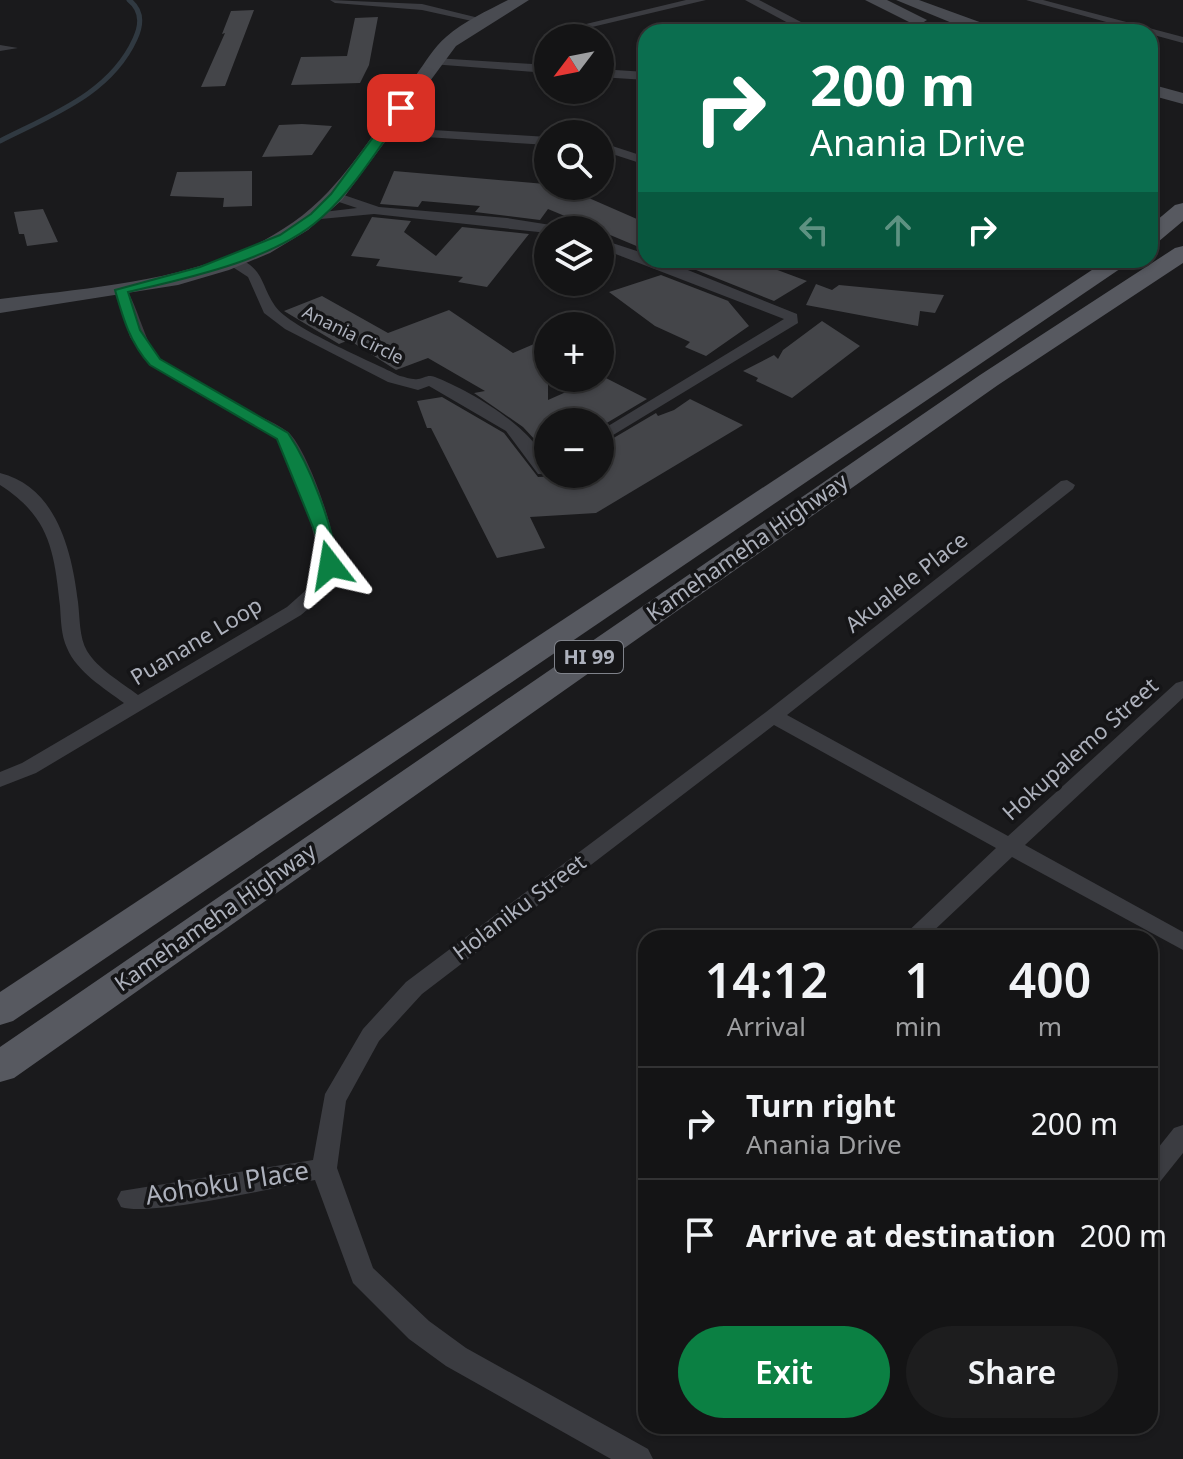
<!DOCTYPE html>
<html lang="en">
<head>
<meta charset="utf-8">
<style>
	:root { --surface:#141415; --page:#1d1d1e; --text:#f1f3f6; --muted:#9d9ea0; --line:#333334; --accent:#0b8043 }
	body { margin:0; font-family:"Noto Sans",sans-serif; background:var(--page); color:var(--text); height:100vh; display:flex; flex-direction:column; font-size:30px; white-space:nowrap }
	* { box-sizing:border-box; margin:0 }
	p { font-size:26px; color:var(--muted) }
	.icon { flex:none; width:44px; height:44px; fill:none; stroke:currentColor; stroke-width:2; stroke-linecap:round; stroke-linejoin:round }
	.map { position:relative; flex:1; overflow:hidden }
	.panel { position:absolute; left:638px; top:930px; width:520px; height:504px; display:flex; flex-direction:column; background:var(--surface); border-radius:24px; box-shadow:0 2px 6px #0004,0 0 0 2px var(--line) }
	.panel>* { flex:none }
	.banner { position:absolute; left:638px; top:24px; width:520px; height:244px; border-radius:24px; box-shadow:0 2px 6px #0004,0 0 0 2px var(--line); background:#0b6e4f; color:#fff; overflow:hidden }
	.needle { width:52px; rotate:238deg }
	.buttons { position:absolute; left:534px; top:24px; display:grid; gap:16px }
	.buttons a { display:grid; place-items:center; width:80px; height:80px; border-radius:50%; background:var(--surface); box-shadow:0 2px 6px #0004,0 0 0 2px var(--line); font-size:40px }
	.pin { position:absolute; display:grid; place-items:center; width:68px; height:68px; color:#fff; margin:-34px; border-radius:16px; box-shadow:0 4px 12px #0006 }
	.me { position:absolute; width:88px; margin:-44px; rotate:346deg; stroke-linejoin:round; filter:drop-shadow(0 0 6px #0008) }
	.turn { display:flex; align-items:center; gap:28px; height:168px; padding:0 40px; font-size:36px }
	.turn .icon { width:104px; height:104px; stroke-width:2.5 }
	.turn b { display:block; font-size:56px; line-height:68px }
	.lanes { display:flex; align-items:center; height:76px; padding:0 40px; background:#0003; justify-content:center; gap:40px; direction:ltr }
	.lanes .off { opacity:.35 }
	.eta { display:flex; justify-content:space-evenly; align-items:center; height:136px; text-align:center }
	.eta b { font-size:48px; font-weight:600; line-height:56px }
	.cta { display:flex; gap:16px; margin-top:auto; padding:16px 40px }
	.cta a { flex:1; height:92px; border-radius:48px; background:var(--accent); color:#fff; font-size:32px; font-weight:600; line-height:92px; text-align:center }
	.cta a+a { background:var(--page); color:var(--text) }
	ul { padding:0; list-style:none }
	li { display:flex; align-items:center; gap:24px; height:112px; padding:0 40px; border-top:2px solid var(--line) }
	li div { flex:1 }
	li b { display:block; font-size:30px }
	li em { font-style:normal }
	.map>svg:first-child { display:block }
</style>
</head>
<body>
<div class="map">
<svg width="1183" height="1459" viewBox="0 0 1183 1459">
	<rect width="100%" height="100%" fill="#1a1a1c"/>
	<g fill="none" stroke-linecap="round" stroke-linejoin="round">
		<path stroke="#303941" stroke-width="5" d="M0 141C51 115 110 94 135 39 142 24 142 10 129 0"/>
	</g>
	<g fill="#444549">
		<polygon points="254,10 225,86 201,87 225,33 222,34 231,11"/>
		<polygon points="378,17 369,65 360,83 291,85 301,57 347,56 355,18"/>
		<polygon points="279,125 302,124 332,126 312,155 262,157"/>
		<polygon points="252,171 252,206 223,207 224,198 170,196 177,172"/>
		<polygon points="394,171 568,186 566,188 646,223 646,250 548,209 540,220 475,212 480,206 422,201 418,207 380,204"/>
		<polygon points="43,209 58,242 27,246 24,234 19,234 14,212"/>
		<polygon points="372,217 411,221 404,232 436,256 462,227 529,234 487,287 458,282 463,277 376,266 380,259 351,256"/>
		<polygon points="671,260 751,260 807,281 774,301"/>
		<polygon points="661,275 731,302 728,301 749,326 706,356 685,347 690,342 655,326 609,292"/>
		<polygon points="816,284 832,290 839,285 944,295 935,313 920,311 918,326 806,305"/>
		<polygon points="322,296 388,333 449,310 513,353 548,338 548,400 602,376 647,399 600,427 600,422 548,422 548,462 537,442 523,427 474,393 485,391 428,358 396,370 349,340 339,344 284,311"/>
		<polygon points="822,321 860,346 792,398 756,381 758,378 743,371 774,355 778,359 783,350"/>
		<polygon points="442,397 504,433 538,477 600,474 600,446 656,413 658,416 674,410 690,399 743,425 596,513 530,517 545,548 497,558 431,428 427,428 417,401"/>
	</g>
	<g fill="none" stroke-linecap="round" stroke-linejoin="round">
		<g fill="#3b3c41" fill-rule="evenodd">
			<polygon points="330,0 422,4 487,20 481,23 422,10 335,3"/>
			<polygon points="686,0 706,0 592,27 586,24"/>
			<polygon points="745,0 759,0 820,32 805,32"/>
			<polygon points="1026,0 1043,0 1183,37 1183,43"/>
			<polygon points="0,45 18,48 0,51"/>
			<polygon points="435,58 548,65 548,73 431,64 429,62"/>
			<polygon points="600,69 646,72 646,80 600,77"/>
			<polygon points="384,127 548,137 548,145 380,134 378,131"/>
			<polygon points="600,142 646,157 646,165 600,150"/>
			<polygon points="335,192 379,207 507,218 557,226 564,230 548,230 548,233 374,214 310,220 308,217 315,213 357,208 330,199 330,193"/>
			<polygon points="600,239 646,254 646,260 663,260 797,314 798,323 600,443 600,431 784,319 600,248"/>
			<path d="M233 257C264 266 260 284 275 306 290 328 373 362 400 376 405 377 412 380 418 379 425 378 427 374 435 377 469 390 547 434 548 474H538L506 431 429 386 418 390 388 382 285 329 264 313 248 277 228 264V258Z"/>
			<path d="M121 286C135 290 143 344 160 359 184 378 233 400 261 417 270 421 280 426 288 432 308 449 343 548 336 574 332 592 314 604 301 615L36 773 0 787V772L22 763 124 703C104 688 77 672 67 648 61 635 61 620 60 606 54 551 50 517 0 485V473C57 487 72 552 78 602 80 618 79 637 87 651 98 669 121 682 138 695L287 607 314 583 320 563 307 505 277 439 150 365 130 337 114 290Z"/>
			<path d="M1067 480 1075 485 1073 489 787 715 1008 836 1176 683 1183 681V698L1025 845 1183 932V950L1012 857 926 938H901L996 848 774 725 422 994 379 1041 346 1101 337 1168 373 1268 429 1321 466 1348 648 1449 653 1459H611L446 1366 409 1339 353 1283 315 1180C277 1187 151 1217 121 1207L117 1199 121 1191 313 1160 325 1094 363 1029 406 982 766 712 1061 481Z"/>
			<polygon points="1183,1125 1183,1153 1159,1183 1150,1186 1150,1158 1174,1128"/>
		</g>
		<g fill="#494b51" fill-rule="evenodd">
			<path d="M508 0H529L456 46 342 200 308 230 270 253 229 270 178 285 0 313V299C111 285 246 279 328 192 361 157 387 113 416 75 425 63 434 47 446 37 464 21 487 11 508 0Z"/>
			<polygon points="865,0 887,0 927,20 919,25 913,24"/>
			<polygon points="896,0 919,0 996,28 999,32 974,32"/>
			<polygon points="1150,84 1183,93 1183,104 1150,95"/>
		</g>
		<g fill="#575960" fill-rule="evenodd">
			<polygon points="1183,203 1183,221 1158,242 1150,244 1150,226 1175,205"/>
			<polygon points="1183,246 1183,263 998,385 14,1078 0,1082 0,1047 980,375 1175,248"/>
			<polygon points="1107,260 1133,260 13,1021 0,1025 0,992"/>
		</g>
	</g>
	<path fill="#0b8043" stroke="#07532c" stroke-width="2" d="M397 105 407 108C381 144 355 188 321 218 274 260 188 278 128 292L140 330 160 359 288 433C311 467 332 524 338 565L330 570 322 565 319 542 277 439 150 365C130 343 123 318 115 290L200 267 280 235 311 214 331 194Z"/>
	<g text-anchor="middle" stroke-width="7" stroke-linejoin="round" paint-order="stroke">
		<g font-size="18" fill="#adb1bc" stroke="#151517">
			<text transform="translate(353 335) rotate(26)" y="6">Anania Circle</text>
		</g>
		<rect fill="#151517" stroke="#7f828a" stroke-width="2" x="555" y="641" width="68" height="32" rx="6"/>
		<g font-size="20" font-weight="bold" fill="#adb1bc">
			<text x="589" y="664">HI 99</text>
		</g>
		<g font-size="22" fill="#adb1bc" stroke="#151517">
			<text transform="translate(747 547) rotate(-35)" y="8">Kamehameha Highway</text>
			<text transform="translate(906 582) rotate(-38)" y="8">Akualele Place</text>
			<text transform="translate(196 641) rotate(-31)" y="8">Puanane Loop</text>
			<text transform="translate(1080 749) rotate(-42)" y="8">Hokupalemo Street</text>
			<text transform="translate(519 907) rotate(-37)" y="8">Holaniku Street</text>
			<text transform="translate(215 917) rotate(-35)" y="8">Kamehameha Highway</text>
		</g>
		<g font-size="26" fill="#adb1bc" stroke="#151517">
			<text transform="translate(227 1183) rotate(-9)" y="9">Aohoku Place</text>
		</g>
	</g>
</svg>
<div class="buttons">
<a><svg class="needle" viewBox="-14 -14 28 28"><path d="M0-13l5 13h-10z" fill="#e53935"/><path d="M0 13l5-13h-10z" fill="#9d9ea0"/></svg></a>
<a><svg class="icon" aria-label="search" viewBox="0 0 24 24"><circle cx="10" cy="10" r="6"/><path d="M15 15l6 6"/></svg></a>
<a><svg class="icon" aria-label="layers" viewBox="0 0 24 24"><path d="M12 4l9 5-9 5-9-5zM3 14l9 5 9-5"/></svg></a>
<a>+</a>
<a>−</a>
</div>
<div class="pin" style="left:401px;top:108px;background:#d93025"><svg class="icon" aria-label="arrive" viewBox="0 0 24 24"><path d="M6 21V4h12l-3 4 3 4H6"/></svg></div>
<svg class="me" style="left:330px;top:565px" viewBox="-20 -20 40 40"><path d="M0-17L14 15 0 8-14 15z" fill="#0b8043" stroke="#fff" stroke-width="4"/></svg>
<div class="banner">
<div class="turn"><svg class="icon" aria-label="right" viewBox="0 0 24 24"><path d="M7 20v-9h11M14 6l5 5-5 5"/></svg><div><b>200 m</b>Anania Drive</div></div>
<div class="lanes"><svg class="icon off" aria-label="left" viewBox="0 0 24 24"><path d="M17 20v-9H6M10 6l-5 5 5 5"/></svg><svg class="icon off" aria-label="ahead" viewBox="0 0 24 24"><path d="M12 20V5M6 11l6-6 6 6"/></svg><svg class="icon" aria-label="right" viewBox="0 0 24 24"><path d="M7 20v-9h11M14 6l5 5-5 5"/></svg></div>
</div>
<section class="panel">
<div class="eta">
<div><b>14:12</b><p>Arrival</p></div>
<div><b>1</b><p>min</p></div>
<div><b>400</b><p>m</p></div>
</div>
<ul>
<li><svg class="icon" aria-label="right" viewBox="0 0 24 24"><path d="M7 20v-9h11M14 6l5 5-5 5"/></svg><div><b>Turn right</b><p>Anania Drive</p></div><em>200 m</em></li>
<li><svg class="icon" aria-label="arrive" viewBox="0 0 24 24"><path d="M6 21V4h12l-3 4 3 4H6"/></svg><div><b>Arrive at destination</b></div><em>200 m</em></li>
</ul>
<div class="cta"><a>Exit</a><a>Share</a></div>
</section>
</div>
</body>
</html>
